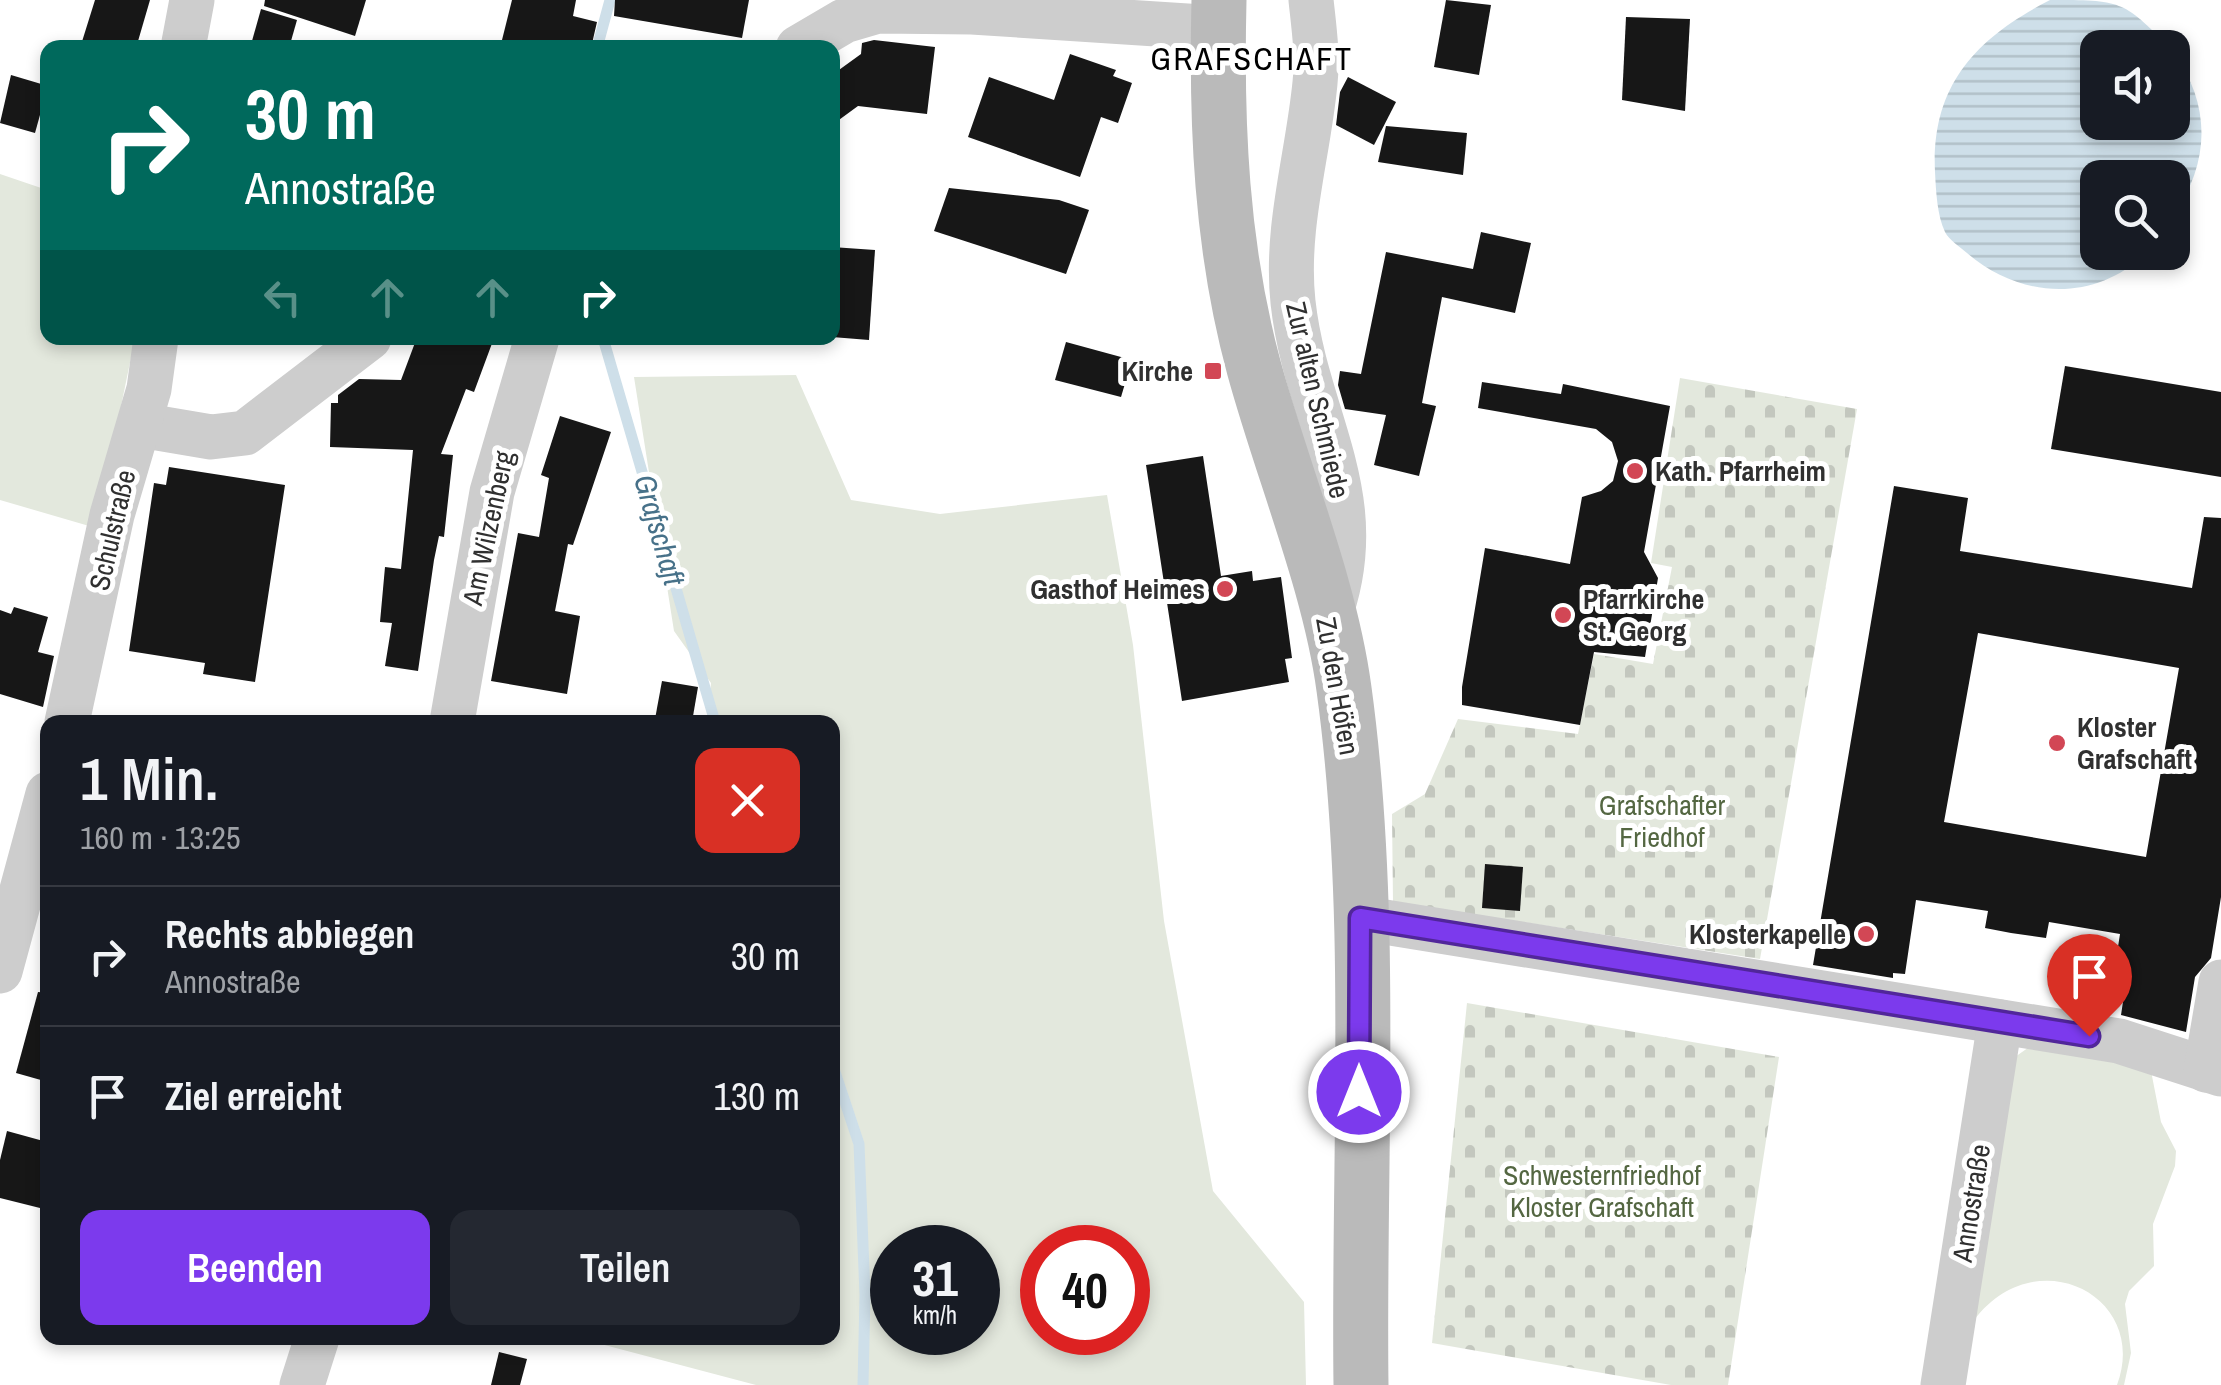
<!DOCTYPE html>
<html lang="de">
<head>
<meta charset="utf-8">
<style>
	:root { --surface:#171b24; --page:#242831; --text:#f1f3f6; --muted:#9ea1a6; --line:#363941; --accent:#7c3aed }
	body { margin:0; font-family:"Archivo Narrow",sans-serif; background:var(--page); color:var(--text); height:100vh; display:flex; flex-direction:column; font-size:38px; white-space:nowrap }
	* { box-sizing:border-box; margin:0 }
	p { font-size:32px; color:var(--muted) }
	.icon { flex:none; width:55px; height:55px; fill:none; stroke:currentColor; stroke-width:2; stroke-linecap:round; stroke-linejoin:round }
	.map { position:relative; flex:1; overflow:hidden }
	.details { position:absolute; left:40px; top:715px; width:800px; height:630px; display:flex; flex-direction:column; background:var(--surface); border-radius:20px; box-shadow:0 5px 15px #0003 }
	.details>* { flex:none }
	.banner { position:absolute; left:40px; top:40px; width:800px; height:305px; border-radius:20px; box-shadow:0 5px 15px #0003; background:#00695c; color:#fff; overflow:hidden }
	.fabs { position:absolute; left:2080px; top:30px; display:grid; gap:20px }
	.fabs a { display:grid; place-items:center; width:110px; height:110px; border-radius:20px; background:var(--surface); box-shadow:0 5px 15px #0003; font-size:50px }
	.speed { position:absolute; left:870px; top:1225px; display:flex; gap:20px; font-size:50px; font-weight:700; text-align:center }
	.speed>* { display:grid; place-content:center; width:130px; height:130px; border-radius:50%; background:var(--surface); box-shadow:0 5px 15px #0003; line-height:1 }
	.speed small { font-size:25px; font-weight:400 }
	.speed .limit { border:15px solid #d22; background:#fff; color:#111 }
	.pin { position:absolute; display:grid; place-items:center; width:85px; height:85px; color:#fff; margin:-102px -42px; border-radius:50% 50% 50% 0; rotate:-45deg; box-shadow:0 0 10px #0007 }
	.pin .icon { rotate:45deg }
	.me { position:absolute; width:110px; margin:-55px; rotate:0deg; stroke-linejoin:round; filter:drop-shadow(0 0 8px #0008) }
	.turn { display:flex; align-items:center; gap:35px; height:210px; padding:0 40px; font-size:45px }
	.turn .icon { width:130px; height:130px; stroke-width:2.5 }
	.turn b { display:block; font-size:70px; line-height:85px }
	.lanes { display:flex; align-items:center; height:95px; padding:0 40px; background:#0003; justify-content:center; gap:50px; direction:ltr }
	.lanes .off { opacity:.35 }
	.round { display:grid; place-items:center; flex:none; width:105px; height:105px; border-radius:20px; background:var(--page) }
	.overview { display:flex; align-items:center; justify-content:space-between; height:170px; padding:0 40px }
	h1 { font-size:60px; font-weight:600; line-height:75px }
	.action { display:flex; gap:20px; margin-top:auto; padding:20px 40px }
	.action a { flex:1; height:115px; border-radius:20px; background:var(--accent); color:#fff; font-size:40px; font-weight:600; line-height:115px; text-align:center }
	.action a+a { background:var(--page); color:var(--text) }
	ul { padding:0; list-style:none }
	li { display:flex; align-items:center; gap:30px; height:140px; padding:0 40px; border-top:2px solid var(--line) }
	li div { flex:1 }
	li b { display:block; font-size:38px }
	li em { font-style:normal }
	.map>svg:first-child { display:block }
</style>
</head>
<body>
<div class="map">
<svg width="2221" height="1385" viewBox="0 0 2221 1385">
	<defs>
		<pattern id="cemetery-stones" width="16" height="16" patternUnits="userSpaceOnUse" patternTransform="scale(2.5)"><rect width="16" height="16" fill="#e3e8dd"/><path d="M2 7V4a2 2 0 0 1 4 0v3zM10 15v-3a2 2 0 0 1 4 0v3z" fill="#c3c7be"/></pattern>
		<pattern id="water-rules" width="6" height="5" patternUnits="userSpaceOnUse" patternTransform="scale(2.5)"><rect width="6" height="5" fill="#cedfe9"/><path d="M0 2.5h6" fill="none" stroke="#b1c0c8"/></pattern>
	</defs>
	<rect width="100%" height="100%" fill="#fff"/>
	<g fill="#e3e8dd" fill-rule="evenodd">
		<polygon points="0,174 47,190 48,338 135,338 96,528 0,500"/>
		<path d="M796 375 851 500 940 514 1107 495 1133 645 1164 921 1213 1191 1304 1302 1306 1385H756L578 1338H832V722H708L711 683 674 631 634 377ZM892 1248H978V1332H892ZM1042 1248H1128V1332H1042Z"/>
		<path d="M2032 1045 2156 1063 2152 1076 2161 1122 2176 1151 2175 1166 2153 1224 2154 1266 2129 1291 2125 1304 2131 1353 2124 1385H2117C2150 1296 2036 1238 1974 1320L2015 1057Z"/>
	</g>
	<g fill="url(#cemetery-stones)">
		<polygon points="1680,378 1857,409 1760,959 1393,902 1392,814 1425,794 1458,719 1578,734 1594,654 1653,664 1672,567 1651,563"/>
		<polygon points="1467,1003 1779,1057 1728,1385 1671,1385 1432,1343"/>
	</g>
	<path fill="url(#water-rules)" d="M2050 0C2121 0 2123 0 2169 47L2098 48V122H2172L2173 53C2212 104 2210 164 2173 215L2172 178H2098V252L2146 253C2095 303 2020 299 1967 253 1960 247 1949 240 1945 232 1937 215 1936 191 1935 172 1931 85 1976 38 2050 0Z"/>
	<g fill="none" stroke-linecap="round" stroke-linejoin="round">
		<g stroke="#cedfe9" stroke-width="11">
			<polyline points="597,48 610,0"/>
			<polyline points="603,338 715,722"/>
			<polyline points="832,1063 859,1144 865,1295 863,1385"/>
		</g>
	</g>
	<g fill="#171717" fill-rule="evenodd">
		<polygon points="95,0 150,0 136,48 80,48"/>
		<polygon points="265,0 366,0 355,36 264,6"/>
		<polygon points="512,0 576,0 573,16 597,22 591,48 500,48"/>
		<polygon points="615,0 749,0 742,38 614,16"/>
		<polygon points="1446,0 1491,5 1479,75 1434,67"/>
		<polygon points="261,9 297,20 289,48 252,41"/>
		<polygon points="1626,17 1690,19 1685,111 1622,100"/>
		<polygon points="874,40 935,47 927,114 858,106 832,125 832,75 861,54 862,43"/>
		<polygon points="1070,54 1116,70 1113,76 1132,83 1118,123 1101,117 1080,177 968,137 989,77 1054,100"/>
		<polygon points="11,75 48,86 35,133 0,123"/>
		<polygon points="1348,77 1396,102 1374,145 1336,125 1340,92"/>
		<polygon points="1386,126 1467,133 1463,175 1378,162"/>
		<polygon points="949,188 1059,200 1089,210 1066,274 934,231"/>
		<polygon points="1481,232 1531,243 1515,313 1442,297 1422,403 1436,406 1419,476 1374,465 1386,415 1345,409 1338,385 1340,371 1361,374 1386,252 1473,269"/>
		<polygon points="832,247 875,250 869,340 832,337"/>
		<polygon points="434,338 494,338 474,392 466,389 441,454 453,455 444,537 439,536 434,560 418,671 385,666 392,623 380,622 385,567 401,569 413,450 330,447 331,403 338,403 338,395 359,379 401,380 416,340 431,345"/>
		<polygon points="1066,342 1132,360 1121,397 1055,380"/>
		<polygon points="2065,366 2221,392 2221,477 2051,449"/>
		<polygon points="1482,382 1561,394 1563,384 1670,406 1644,552 1658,578 1645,657 1594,652 1580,725 1462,705 1462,687 1485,548 1570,564 1582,497 1601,491 1613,481 1618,461 1612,442 1596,429 1478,408"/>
		<polygon points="560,416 611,432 573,545 568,544 555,611 580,616 567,694 491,681 518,533 539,537 549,478 541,475"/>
		<polygon points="1203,456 1221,576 1252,571 1253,581 1281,577 1292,658 1285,659 1289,682 1182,701 1146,465"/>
		<polygon points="169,467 285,485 255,682 203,674 205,663 129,651 154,483 166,485"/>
		<path d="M1894 486 1968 498 1960 551 2192 588 2204 517 2221 518V897L2211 958 2195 977 2186 1032 2121 1015 2126 982 2113 979 2120 934 2049 922 2046 938 2011 933 1985 928 1988 911 1916 900 1905 974 1893 973V978L1813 965ZM1978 633 2179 668 2146 857 1944 822Z"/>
		<polygon points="14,607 48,617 38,652 54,656 43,707 0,694 0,610 11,614"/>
		<polygon points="662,681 698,687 692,722 655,719"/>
		<polygon points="1485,864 1523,867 1520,911 1482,908"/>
		<polygon points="38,992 48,993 48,1082 16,1073"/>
		<polygon points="7,1131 47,1142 40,1208 0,1198 0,1160"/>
		<polygon points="499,1352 527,1359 520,1385 491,1385"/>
	</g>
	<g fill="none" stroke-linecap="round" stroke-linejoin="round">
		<g stroke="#cdcdcd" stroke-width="45">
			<path d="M1311 0C1314 28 1318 55 1315 83 1308 156 1285 228 1293 302 1306 420 1374 498 1328 620"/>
			<polyline points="183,48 192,0"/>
			<polyline points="798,48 844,21 878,11 972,12 1218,28"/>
			<polyline points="140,425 211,437 245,433 369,338"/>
			<polyline points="67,722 112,515 149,389 156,338"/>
			<polyline points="452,722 492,492 537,338"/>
			<polyline points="1360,918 2119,1041 2221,1074"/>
			<polyline points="0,971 48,794"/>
			<polyline points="2206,1070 2221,982"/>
			<polyline points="302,1385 317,1338"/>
			<polyline points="1943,1385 2000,1022"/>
		</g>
		<path stroke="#bababa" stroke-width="55" d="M1219 0C1216 124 1221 247 1254 368 1282 471 1330 584 1344 689 1375 914 1358 1157 1361 1385"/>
	</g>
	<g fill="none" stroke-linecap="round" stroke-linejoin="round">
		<g stroke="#51269a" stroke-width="25">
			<polyline id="route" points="1359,1092 1360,918 2089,1036"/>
		</g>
		<use href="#route" stroke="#7c3aed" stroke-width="18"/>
	</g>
	<g fill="#d24755" stroke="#fff" stroke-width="4">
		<rect x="1203" y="361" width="20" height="20" rx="5"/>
		<circle cx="1635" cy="471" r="10"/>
		<circle cx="1225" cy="589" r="10"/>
		<circle cx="1563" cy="615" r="10"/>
		<circle cx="2057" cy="743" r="10"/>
		<circle cx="1866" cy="934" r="10"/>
	</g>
	<g text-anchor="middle" stroke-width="10" stroke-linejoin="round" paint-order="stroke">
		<g font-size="28" font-weight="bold" fill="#303030" stroke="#fff" text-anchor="end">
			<text x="1193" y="381">Kirche</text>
			<text x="1655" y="481" text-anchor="start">Kath. Pfarrheim</text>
			<text x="1205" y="599">Gasthof Heimes</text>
			<text x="1583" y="609" text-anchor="start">Pfarrkirche<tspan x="1583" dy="32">St. Georg</tspan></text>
			<text x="2077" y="737" text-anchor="start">Kloster<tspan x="2077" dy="32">Grafschaft</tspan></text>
			<text x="1846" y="944">Klosterkapelle</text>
		</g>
		<g font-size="28" fill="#303030" stroke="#fff">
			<text transform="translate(1318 400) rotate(77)" y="10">Zur alten Schmiede</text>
			<text transform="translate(488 528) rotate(-78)" y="10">Am Wilzenberg</text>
			<text transform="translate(112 530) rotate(-77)" y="10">Schulstraße</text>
			<text transform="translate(1338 686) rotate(80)" y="10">Zu den Höfen</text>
			<text transform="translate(1971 1203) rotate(-81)" y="10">Annostraße</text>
		</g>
		<g font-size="28" fill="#546742" stroke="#fff">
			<text x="1662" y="815">Grafschafter<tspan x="1662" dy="32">Friedhof</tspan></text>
			<text x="1602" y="1185">Schwesternfriedhof<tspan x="1602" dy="32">Kloster Grafschaft</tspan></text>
		</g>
		<g font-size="30" font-style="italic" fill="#477189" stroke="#fff">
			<text transform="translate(659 530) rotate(74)" y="10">Grafschaft</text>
		</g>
		<g font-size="32" letter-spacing="2.5" fill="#000" stroke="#fff">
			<text x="1252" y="70">GRAFSCHAFT</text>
		</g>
	</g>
</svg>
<div class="fabs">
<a><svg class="icon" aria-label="sound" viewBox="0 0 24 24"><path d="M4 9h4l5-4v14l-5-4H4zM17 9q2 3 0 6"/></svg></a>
<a><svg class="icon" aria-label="search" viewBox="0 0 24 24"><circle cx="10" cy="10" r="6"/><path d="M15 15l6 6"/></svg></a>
</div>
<div class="speed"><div>31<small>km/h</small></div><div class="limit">40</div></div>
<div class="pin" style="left:2089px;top:1036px;background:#d93025"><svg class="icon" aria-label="arrive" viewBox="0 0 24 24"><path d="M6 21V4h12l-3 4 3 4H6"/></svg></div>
<svg class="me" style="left:1359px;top:1092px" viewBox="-20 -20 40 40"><circle r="17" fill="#7c3aed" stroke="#fff" stroke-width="3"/><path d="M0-11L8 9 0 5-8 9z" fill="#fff"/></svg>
<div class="banner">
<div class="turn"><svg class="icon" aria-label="right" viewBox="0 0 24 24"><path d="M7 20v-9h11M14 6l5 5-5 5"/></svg><div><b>30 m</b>Annostraße</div></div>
<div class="lanes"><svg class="icon off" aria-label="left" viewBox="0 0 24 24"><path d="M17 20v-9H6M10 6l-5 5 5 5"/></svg><svg class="icon off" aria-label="ahead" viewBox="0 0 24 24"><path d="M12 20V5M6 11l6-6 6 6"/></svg><svg class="icon off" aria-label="ahead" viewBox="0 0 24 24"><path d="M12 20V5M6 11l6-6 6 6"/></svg><svg class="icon" aria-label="right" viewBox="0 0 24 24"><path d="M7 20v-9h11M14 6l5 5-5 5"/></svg></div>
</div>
<section class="details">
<div class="overview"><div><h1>1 Min.</h1><p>160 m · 13:25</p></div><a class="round" style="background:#d93025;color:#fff"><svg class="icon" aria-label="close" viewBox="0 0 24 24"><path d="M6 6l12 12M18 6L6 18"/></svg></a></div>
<ul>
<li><svg class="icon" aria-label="right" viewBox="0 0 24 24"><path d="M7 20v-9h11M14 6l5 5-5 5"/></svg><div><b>Rechts abbiegen</b><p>Annostraße</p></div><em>30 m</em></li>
<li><svg class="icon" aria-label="arrive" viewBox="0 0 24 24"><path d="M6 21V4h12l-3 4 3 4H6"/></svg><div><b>Ziel erreicht</b></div><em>130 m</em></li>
</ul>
<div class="action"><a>Beenden</a><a>Teilen</a></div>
</section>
</div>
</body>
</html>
